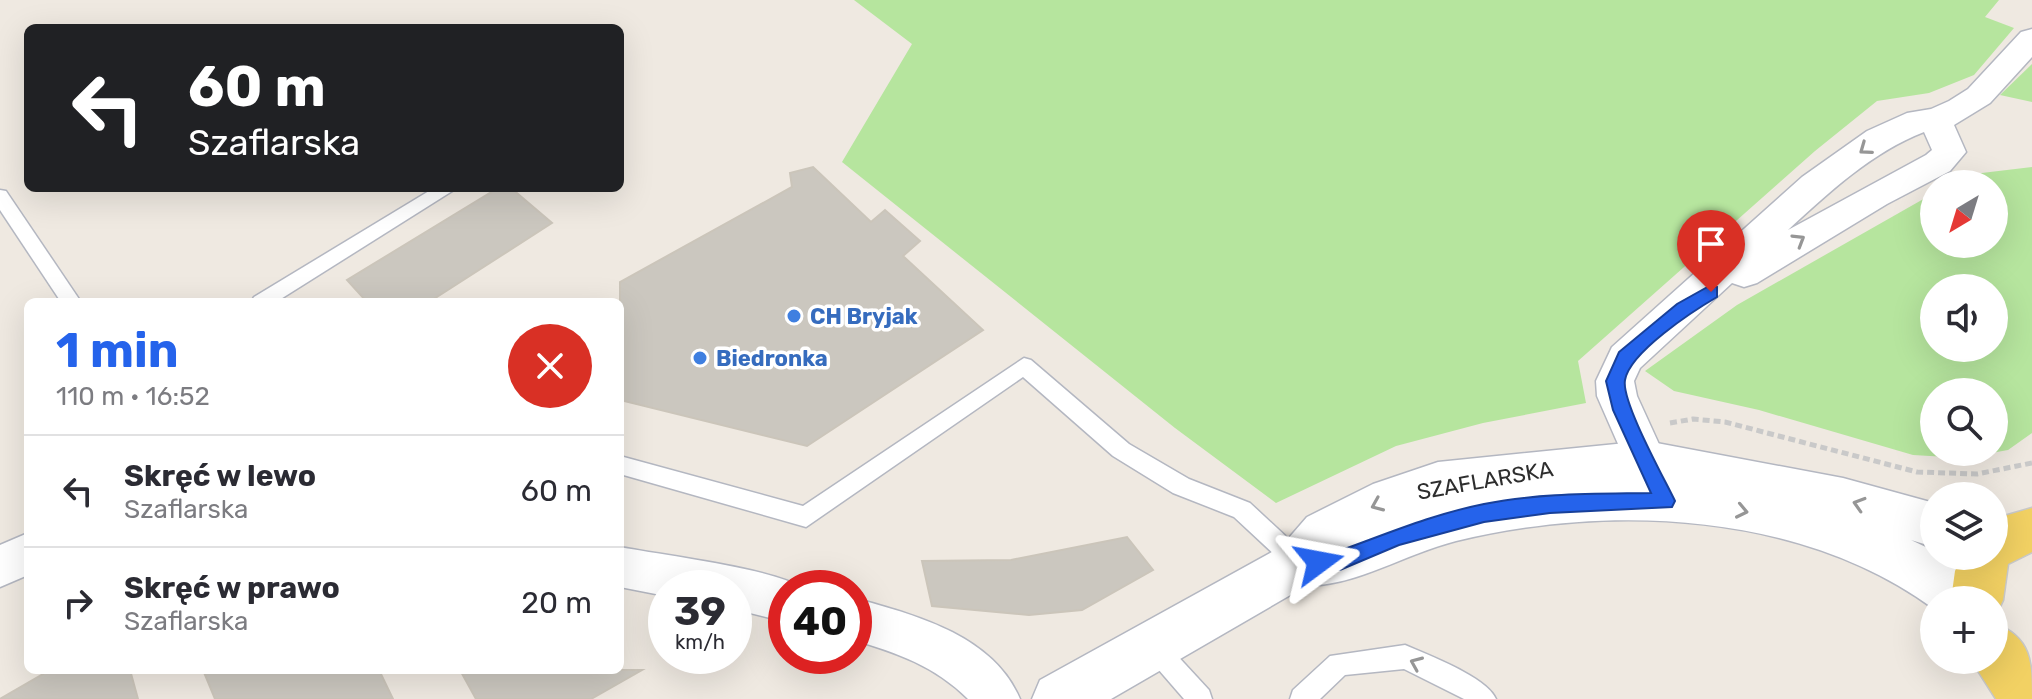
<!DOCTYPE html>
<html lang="pl">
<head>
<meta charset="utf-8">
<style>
	:root { --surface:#fff; --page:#f2f2f3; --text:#2b2b33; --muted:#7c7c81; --line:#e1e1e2; --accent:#2563eb }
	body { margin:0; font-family:Rubik,sans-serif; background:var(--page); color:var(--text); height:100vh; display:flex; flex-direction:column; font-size:30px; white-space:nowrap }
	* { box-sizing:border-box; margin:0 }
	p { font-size:26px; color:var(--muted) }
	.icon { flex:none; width:44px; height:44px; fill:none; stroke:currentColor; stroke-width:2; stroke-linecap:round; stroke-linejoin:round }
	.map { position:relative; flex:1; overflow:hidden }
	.details { position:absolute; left:24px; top:298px; width:600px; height:376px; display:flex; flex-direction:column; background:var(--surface); border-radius:12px; box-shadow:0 8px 32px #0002 }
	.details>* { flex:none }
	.banner { position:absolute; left:24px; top:24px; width:600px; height:168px; border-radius:12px; box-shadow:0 8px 32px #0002; background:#202124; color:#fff; overflow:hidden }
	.needle { width:52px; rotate:218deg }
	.fabs { position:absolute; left:1920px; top:170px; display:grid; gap:16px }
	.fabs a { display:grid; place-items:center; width:88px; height:88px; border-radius:50%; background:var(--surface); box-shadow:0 8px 32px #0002; font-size:40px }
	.speed { position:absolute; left:648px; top:570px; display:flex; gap:16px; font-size:40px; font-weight:700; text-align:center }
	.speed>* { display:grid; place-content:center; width:104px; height:104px; border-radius:50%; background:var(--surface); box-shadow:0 8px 32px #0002; line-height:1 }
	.speed small { font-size:20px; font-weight:400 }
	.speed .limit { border:12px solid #d22; background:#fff; color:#111 }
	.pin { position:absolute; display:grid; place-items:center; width:68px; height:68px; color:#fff; margin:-82px -34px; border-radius:50% 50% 50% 0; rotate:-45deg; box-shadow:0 0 8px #0007 }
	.pin .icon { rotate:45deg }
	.me { position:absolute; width:88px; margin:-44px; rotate:77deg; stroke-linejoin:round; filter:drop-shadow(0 0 6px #0008) }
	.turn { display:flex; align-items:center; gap:28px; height:168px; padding:0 32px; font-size:36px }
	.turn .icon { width:104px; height:104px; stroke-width:2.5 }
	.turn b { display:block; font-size:56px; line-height:68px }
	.round { display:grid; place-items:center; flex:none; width:84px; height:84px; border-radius:42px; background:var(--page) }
	.headline { display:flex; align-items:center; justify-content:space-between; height:136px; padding:0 32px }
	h1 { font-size:48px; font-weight:700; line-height:60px; color:var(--accent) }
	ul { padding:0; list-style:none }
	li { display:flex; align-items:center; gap:24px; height:112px; padding:0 32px; border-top:2px solid var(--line) }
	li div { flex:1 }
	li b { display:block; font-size:30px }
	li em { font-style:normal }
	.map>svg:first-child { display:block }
</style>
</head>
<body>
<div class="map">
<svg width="2032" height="699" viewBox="0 0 2032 699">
	<rect width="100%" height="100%" fill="#efe9e1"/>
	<g fill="#b6e59e" fill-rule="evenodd">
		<polygon points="854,0 1999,0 1985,17 2014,28 1974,75 1929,93 1877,101 1815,151 1578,361 1586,403 1483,423 1396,446 1276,503 1175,428 842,162 912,44"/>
		<polygon points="2032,64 2032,102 2000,95"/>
		<path d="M2032 167V433L2008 450 1964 458 1913 455 1759 410 1674 391 1645 371 1737 305 1934 193V244H1994V184H1950L1965 175ZM1934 288H1994V348H1934ZM1934 392H1994V452H1934Z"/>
	</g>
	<g fill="#cbc7bf" stroke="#cbc5ba" stroke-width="2">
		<polygon points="813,167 871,222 885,210 920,241 903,256 983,330 807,446 620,400 620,282 792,187 790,173"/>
		<polygon points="498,188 511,188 552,223 429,302 367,302 347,280"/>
		<polygon points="1127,537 1153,570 1082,610 1029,615 932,606 922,561 1011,560"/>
		<polygon points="50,670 130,670 138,699 0,699"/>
		<polygon points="203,670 379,670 393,699 215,699"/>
		<polygon points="460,670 642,670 591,699 476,699"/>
	</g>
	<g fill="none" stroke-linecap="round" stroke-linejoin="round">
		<g stroke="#b4b7c1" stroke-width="3">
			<g id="lane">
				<polygon points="434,188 457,188 276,302 251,302 254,297"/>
				<polygon points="0,190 6,191 81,302 61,302 0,210"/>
				<polygon points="1024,358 1031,360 1129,444 1189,479 1250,503 1307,556 1310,563 1307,570 1299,573 1291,570 1234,517 1173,493 1113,456 1023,377 806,527 620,474 620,456 803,506"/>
				<polygon points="1153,635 1161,638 1209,690 1212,699 1184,699 1145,654 1141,646 1145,638"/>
				<path d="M1405 645C1428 655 1487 677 1496 699H1464L1404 669 1345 675 1320 699H1290L1293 690 1330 656Z"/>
			</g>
		</g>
		<g stroke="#b4b7c1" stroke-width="3">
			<g id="street">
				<path d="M2032 29V57L1990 103 1954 125 1966 152 1950 171 1887 204 1757 283 1744 287 1732 283 1640 368 1634 381 1637 396 1679 488 1673 501 1658 506 1643 501 1597 396 1596 381 1612 347 1802 177 1867 131 1907 113 1931 109 1949 101 1968 89 2021 32ZM1924 132 1932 150 1926 155 1788 230C1828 193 1872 152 1924 132Z"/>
				<polygon points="28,533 28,575 0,587 0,545"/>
				<path d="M620 547C661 555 772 568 802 588H786V622L734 609V588H666V596L620 587Z"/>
				<path d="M854 598C915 615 993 635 1020 699H968C935 666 897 653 854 640Z"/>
			</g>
		</g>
		<g stroke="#b4b7c1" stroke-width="3">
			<path id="secondary" d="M1646 441 1843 478 1934 503V547L1911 540 1934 551V556C1956 556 1981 582 1989 600H1934V609C1802 512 1611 503 1456 541 1404 554 1359 585 1306 586L1111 699H1032L1040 680 1281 547 1307 517 1373 484 1438 462Z"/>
		</g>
		<g stroke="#c9c9c9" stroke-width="3">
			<g id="primary">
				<polygon points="2032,508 2032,552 2008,564 2003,600 1995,617 1994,600 1951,600 1955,571 1962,556 1994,556 1994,519"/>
				<path d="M1994 623C2032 638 2032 662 2032 699H1996L1975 666 1973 660H1994Z"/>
			</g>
		</g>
		<polyline stroke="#c9c9c9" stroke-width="5" stroke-dasharray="7 4" stroke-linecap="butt" points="1670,423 1693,419 1725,422 1917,472 1977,474 2032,463"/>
		<use href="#lane" fill="#fff" fill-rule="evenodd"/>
		<use href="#street" fill="#fff" fill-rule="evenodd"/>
		<use href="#secondary" fill="#fff" fill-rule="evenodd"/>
		<use href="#primary" fill="#f2d163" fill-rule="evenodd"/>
	</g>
	<defs><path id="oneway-chevron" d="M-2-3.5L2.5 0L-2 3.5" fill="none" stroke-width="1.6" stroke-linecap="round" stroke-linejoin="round" transform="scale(2)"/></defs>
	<g stroke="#969696">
		<use href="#oneway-chevron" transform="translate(1865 149) rotate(144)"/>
		<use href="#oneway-chevron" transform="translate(1799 240) rotate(-31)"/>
		<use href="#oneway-chevron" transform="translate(1859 504) rotate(-163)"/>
		<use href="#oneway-chevron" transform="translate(1377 505) rotate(157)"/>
		<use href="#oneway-chevron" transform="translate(1742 511) rotate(12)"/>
		<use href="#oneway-chevron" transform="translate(1416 663) rotate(-157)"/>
	</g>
	<path fill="#2563eb" stroke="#184099" stroke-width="2" d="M1711 285 1717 287V297C1693 311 1630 352 1625 380 1621 401 1664 478 1675 501L1672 507 1550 513 1484 522 1399 545 1340 570 1312 569 1309 562 1312 555C1322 552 1332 553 1342 550 1389 533 1434 514 1484 504 1539 493 1595 494 1651 493L1613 410 1606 381 1619 352 1677 304Z"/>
	<g fill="#3f7fe0" stroke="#fff" stroke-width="3">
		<circle cx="794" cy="316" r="8"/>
		<circle cx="700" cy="358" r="8"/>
	</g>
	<g text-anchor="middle" stroke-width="7" stroke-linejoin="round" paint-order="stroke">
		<g font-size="22" font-weight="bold" fill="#366cbe" stroke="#fff" text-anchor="start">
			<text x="810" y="324">CH Bryjak</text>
			<text x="716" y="366">Biedronka</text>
		</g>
		<g font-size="22" fill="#2e2e2e" stroke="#fff">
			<text transform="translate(1485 480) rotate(-10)" y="8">SZAFLARSKA</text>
		</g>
	</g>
</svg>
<div class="fabs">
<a><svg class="needle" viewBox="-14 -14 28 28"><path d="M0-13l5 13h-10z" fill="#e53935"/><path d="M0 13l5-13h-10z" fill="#7c7c81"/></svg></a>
<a><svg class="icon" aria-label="sound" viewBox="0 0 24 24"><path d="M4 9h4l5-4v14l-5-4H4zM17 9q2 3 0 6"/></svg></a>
<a><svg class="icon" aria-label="search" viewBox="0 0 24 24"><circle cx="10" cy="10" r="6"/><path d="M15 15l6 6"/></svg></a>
<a><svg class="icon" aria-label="layers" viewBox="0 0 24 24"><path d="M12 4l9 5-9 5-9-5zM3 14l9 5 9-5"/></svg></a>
<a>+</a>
</div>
<div class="speed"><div>39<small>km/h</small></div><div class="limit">40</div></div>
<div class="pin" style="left:1711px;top:292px;background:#d93025"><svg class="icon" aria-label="arrive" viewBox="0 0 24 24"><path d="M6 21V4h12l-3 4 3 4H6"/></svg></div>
<svg class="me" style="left:1319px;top:562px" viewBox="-20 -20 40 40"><path d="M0-17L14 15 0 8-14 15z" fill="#2563eb" stroke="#fff" stroke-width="4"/></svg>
<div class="banner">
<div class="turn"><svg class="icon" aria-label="left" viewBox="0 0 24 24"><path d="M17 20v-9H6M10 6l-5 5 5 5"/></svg><div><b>60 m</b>Szaflarska</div></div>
</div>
<section class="details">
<div class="headline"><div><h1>1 min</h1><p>110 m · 16:52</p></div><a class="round" style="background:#d93025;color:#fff"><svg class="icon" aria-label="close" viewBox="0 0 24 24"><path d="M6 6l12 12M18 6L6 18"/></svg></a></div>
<ul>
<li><svg class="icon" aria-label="left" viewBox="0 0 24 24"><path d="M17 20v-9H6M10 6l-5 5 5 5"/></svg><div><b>Skręć w lewo</b><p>Szaflarska</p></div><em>60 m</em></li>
<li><svg class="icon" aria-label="right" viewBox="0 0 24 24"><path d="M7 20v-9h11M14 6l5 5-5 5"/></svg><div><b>Skręć w prawo</b><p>Szaflarska</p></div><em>20 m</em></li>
</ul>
</section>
</div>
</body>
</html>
